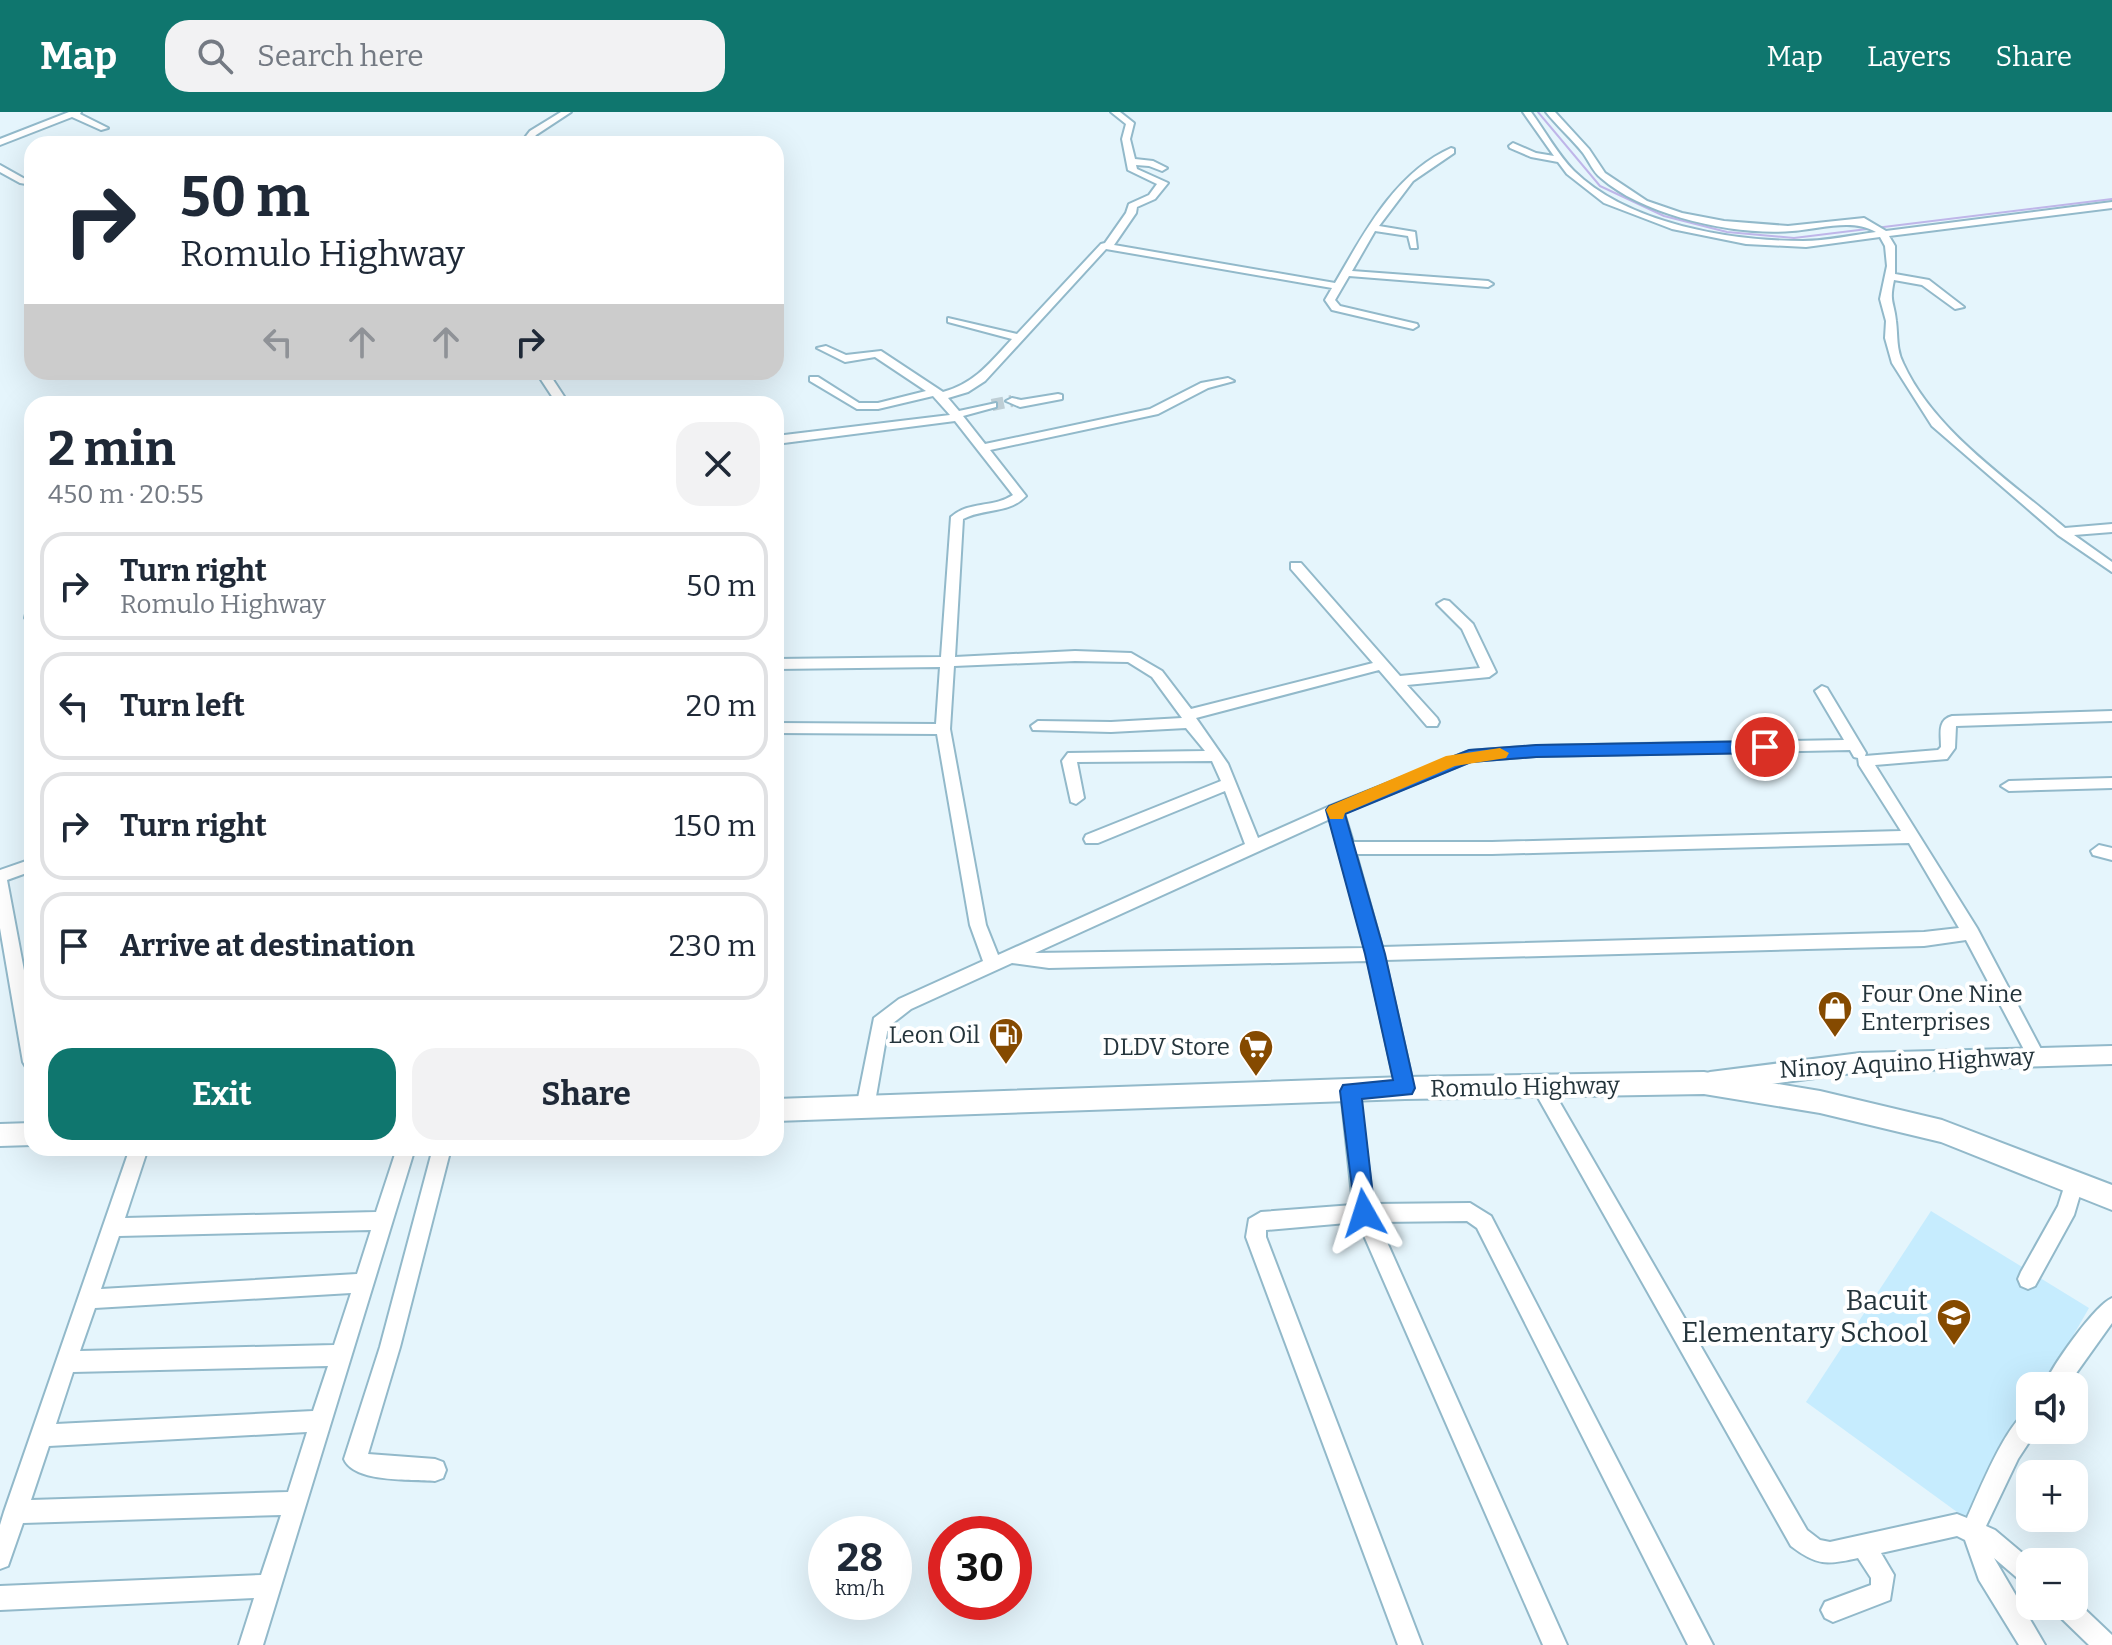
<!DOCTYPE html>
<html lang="en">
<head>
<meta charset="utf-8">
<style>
	:root { --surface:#fff; --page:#f2f2f3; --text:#1f2937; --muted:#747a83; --line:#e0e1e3; --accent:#0f766e }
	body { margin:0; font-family:Bitter,serif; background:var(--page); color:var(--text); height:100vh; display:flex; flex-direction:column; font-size:30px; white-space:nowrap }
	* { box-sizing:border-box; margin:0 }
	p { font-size:26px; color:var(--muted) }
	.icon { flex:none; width:44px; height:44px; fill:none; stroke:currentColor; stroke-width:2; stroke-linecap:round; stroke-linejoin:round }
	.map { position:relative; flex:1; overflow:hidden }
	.drawer { position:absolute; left:24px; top:284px; width:760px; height:760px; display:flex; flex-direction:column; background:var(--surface); border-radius:24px; box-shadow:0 8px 32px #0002 }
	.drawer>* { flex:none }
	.guide { position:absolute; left:24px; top:24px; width:760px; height:244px; border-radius:24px; box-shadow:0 8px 32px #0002; background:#fff; color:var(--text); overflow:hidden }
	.tools { position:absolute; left:2016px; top:1260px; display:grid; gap:16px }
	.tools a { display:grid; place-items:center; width:72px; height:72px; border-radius:16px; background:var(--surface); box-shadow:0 8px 32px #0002; font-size:40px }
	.speed { position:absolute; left:808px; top:1404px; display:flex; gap:16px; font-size:40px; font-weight:700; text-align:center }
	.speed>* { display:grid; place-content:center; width:104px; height:104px; border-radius:50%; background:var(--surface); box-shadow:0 8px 32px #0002; line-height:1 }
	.speed small { font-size:20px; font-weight:400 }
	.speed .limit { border:12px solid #d22; background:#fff; color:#111 }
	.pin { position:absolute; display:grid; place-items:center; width:68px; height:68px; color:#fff; margin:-34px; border:4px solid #fff; border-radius:50%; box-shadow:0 2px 8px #0007 }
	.me { position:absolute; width:88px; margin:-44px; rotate:354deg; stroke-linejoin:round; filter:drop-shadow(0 0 6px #0008) }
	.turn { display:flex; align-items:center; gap:28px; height:168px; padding:0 24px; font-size:36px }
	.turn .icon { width:104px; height:104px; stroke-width:2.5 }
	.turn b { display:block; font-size:56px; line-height:68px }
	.lanes { display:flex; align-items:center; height:76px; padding:0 24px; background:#0003; justify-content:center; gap:40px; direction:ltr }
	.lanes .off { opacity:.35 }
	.round { display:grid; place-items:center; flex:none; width:84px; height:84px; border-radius:24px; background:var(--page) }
	.head { display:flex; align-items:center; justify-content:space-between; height:136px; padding:0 24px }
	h1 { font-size:48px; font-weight:700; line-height:60px }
	.button { display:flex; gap:16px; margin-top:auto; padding:16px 24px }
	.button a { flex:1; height:92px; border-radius:24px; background:var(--accent); color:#fff; font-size:32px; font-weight:700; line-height:92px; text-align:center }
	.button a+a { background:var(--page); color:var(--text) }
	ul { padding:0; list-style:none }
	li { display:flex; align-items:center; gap:24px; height:108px; margin:0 16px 12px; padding:0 8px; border:4px solid var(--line); border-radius:24px }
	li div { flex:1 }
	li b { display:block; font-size:30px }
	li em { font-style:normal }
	header { display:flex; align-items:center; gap:48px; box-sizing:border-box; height:112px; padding:0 40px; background:var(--accent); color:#fff }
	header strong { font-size:38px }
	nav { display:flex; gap:44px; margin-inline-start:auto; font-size:28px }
	.search { width:560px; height:72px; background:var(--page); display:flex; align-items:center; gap:20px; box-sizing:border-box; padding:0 28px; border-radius:24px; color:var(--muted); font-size:30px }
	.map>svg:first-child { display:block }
</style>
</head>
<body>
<header>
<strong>Map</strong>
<div class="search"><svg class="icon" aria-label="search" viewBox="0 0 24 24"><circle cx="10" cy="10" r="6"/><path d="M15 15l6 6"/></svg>Search here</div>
<nav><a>Map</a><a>Layers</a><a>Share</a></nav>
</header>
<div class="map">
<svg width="2112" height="1533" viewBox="0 0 2112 1533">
	<rect width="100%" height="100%" fill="#e5f5fc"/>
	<polygon fill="#c6ecfe" points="1931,1099 2089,1196 2044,1274 2030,1274 2030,1299 1968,1408 1806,1290"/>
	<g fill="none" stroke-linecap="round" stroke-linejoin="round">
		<polyline stroke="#bfb6e9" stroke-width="2" points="1538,0 1600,74 1664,104 1727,120 1794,126 2112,87"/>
		<polyline stroke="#beced5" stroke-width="12" stroke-dasharray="12 6" stroke-linecap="butt" points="992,293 1012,289"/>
		<g stroke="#92b9ca" stroke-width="4">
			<g id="minor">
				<polygon points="69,0 81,0 80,2 108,16 101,18 72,5 0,33 0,27"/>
				<polygon points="561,0 571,0 536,23 529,32 520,32 530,19"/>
				<path d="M1111 0H1120L1134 11 1130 27 1135 47 1153 49 1167 56 1162 59 1149 54 1136 53 1137 57 1168 71 1155 87 1137 95 1136 101 1114 133 1335 171C1364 121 1395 61 1451 36L1454 37V41L1413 69 1379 114 1415 120 1417 136H1411L1408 124 1375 119 1352 159 1488 169 1493 172 1488 175 1349 164 1335 188 1340 194 1417 212 1418 214 1413 217 1332 198 1325 188 1332 176 1106 137 985 269 968 280 948 286 959 299 996 291V295L963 304 985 332 1150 297 1201 271 1228 266 1234 269 1208 276 1158 302 990 338 1026 384C1009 402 984 396 963 407L955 545 1075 539 1131 541 1162 559 1191 597 1373 551 1291 457V451H1301L1400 564 1480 556 1462 517 1437 492 1444 488 1449 489 1473 512 1496 560 1489 565 1407 573 1437 606 1439 610 1437 614H1427L1379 558 1196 606 1228 652 1258 726 1330 694 1469 639 1536 634 1844 628 1815 579 1822 574 1827 576 1866 641 1865 644 1938 638 1941 635C1941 622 1937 608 1952 604L2112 599V609L1956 614 1955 636 1947 647 1875 653 1977 816 2042 939 2045 944 2042 949 2036 952 2030 949 1966 828 1924 834 1385 848 1414 976 1411 982 1405 984 1399 982 1396 976 1368 849 1049 856 1012 851 911 897 888 915 874 996 871 1002 865 1004 859 1002 856 996 874 906 899 887 983 849 970 813 937 622 776 621V611L936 612 940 555 776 557V547L941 545 951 405C968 389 994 396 1013 383L955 309 776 332V324L950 303 933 284 878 297H857L810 269V265H818L859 291H878L926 279 875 245 845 250 817 236 826 234 846 243 881 239 943 280C974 272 991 250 1012 227L948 210V206L1017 222 1101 132 1105 131 1126 101 1129 92 1149 83 1157 72 1128 58 1122 27 1126 12ZM1075 549 1128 550 1152 565 1182 606 1111 610 1038 609 1031 614 1033 618 1111 620 1186 616 1205 639 1068 641 1062 649 1071 690 1076 692 1084 686 1077 650 1212 649 1221 669 1086 723 1084 727 1086 731H1098L1225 679 1245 732 998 843 986 813 950 617 954 554ZM1850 638 1854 645 1858 646 1859 653 1901 719 1492 730H1353L1344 701 1471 649 1536 644ZM1330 707 1365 836 1035 841ZM1909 731 1959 816 1924 820 1382 835 1356 742H1492Z"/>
				<path d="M1523 0H1531C1545 19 1558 43 1574 59 1628 112 1730 129 1803 129 1827 129 1852 123 1876 120 1852 106 1820 117 1792 119 1736 124 1644 104 1601 66 1593 60 1589 49 1583 41 1572 27 1557 14 1546 0H1555L1589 37 1605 61 1647 89 1682 101 1724 109 1788 114 1864 106 1886 119 2112 90V96L1889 124 1895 134V162L1929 168 1964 195 1955 197 1922 173 1894 168C1889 191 1894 189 1896 209 1898 224 1896 237 1903 251 1934 319 2009 368 2065 416L2112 412V420L2074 423 2112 450V460L2058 423 1932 314 1892 251 1885 226 1886 209 1880 187 1887 154 1885 134 1880 125 1806 135 1746 132 1672 117 1604 91 1567 62 1558 50 1531 45 1510 36 1509 34 1513 31 1536 41 1554 44Z"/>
				<polygon points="0,53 25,67 32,67 32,73 20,71 0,60"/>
				<polygon points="536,260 548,260 569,292 557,292"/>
				<polygon points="1058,282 1062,283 1062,287 1020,295 1006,289 1012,286 1021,288"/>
				<polygon points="32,497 32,510 25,506 27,498"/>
				<polygon points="2112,666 2112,676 2009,679 2001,674 2009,669"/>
				<polygon points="2099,733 2112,736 2112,748 2093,743 2091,739"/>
				<polygon points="32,747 32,759 7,768 32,901 32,958 26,955 23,950 0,816 0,758"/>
				<path d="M1542 968 1548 970 1807 1418 1820 1428 1830 1430 1957 1402 1967 1406C1978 1382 2007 1308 2030 1298V1318H2037L2018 1347 1986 1414 1995 1418 2033 1450H2030V1473L2022 1470 1994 1446 2045 1533H2019L1979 1468 1965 1428 1957 1424 1881 1441 1894 1463 1890 1488 1833 1510 1825 1506 1821 1498 1825 1490 1871 1473V1466L1858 1446C1827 1453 1817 1454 1791 1434L1536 982 1533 976 1536 970Z"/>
				<polygon points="1350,971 1356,973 1359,979 1373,1092 1470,1091 1491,1104 1713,1533 1688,1533 1477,1116 1467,1109 1378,1110 1567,1533 1543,1533 1358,1110 1266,1118 1266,1125 1422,1533 1398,1533 1246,1125 1249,1107 1261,1100 1353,1093 1341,979 1344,973"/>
				<path d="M130 1036H148L125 1106 376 1100 397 1036H415L263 1533H239L254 1486 0 1498V1474L261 1463 281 1403 23 1411 8 1454 0 1457V1413L4 1400ZM371 1118 357 1162 101 1177 119 1124ZM351 1181 334 1233 80 1239 95 1196ZM328 1254 313 1299 56 1312 73 1260ZM307 1320 288 1380 31 1388 49 1334Z"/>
				<path d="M433 1036H451L400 1235 368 1342 435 1347 443 1350 446 1358 443 1366 435 1369C411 1367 354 1371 344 1347L380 1235Z"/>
				<polygon points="2075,1060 2082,1063 2084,1069 2074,1103 2035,1174 2028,1177 2021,1174 2018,1167 2021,1160 2058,1094 2068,1063"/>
				<path d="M2112 1186V1211L2067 1274H2044C2051 1255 2094 1194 2112 1186Z"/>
				<polygon points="2074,1487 2112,1523 2112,1533 2089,1533 2057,1502 2053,1494 2074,1494"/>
			</g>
		</g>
		<g stroke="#92b9ca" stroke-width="4">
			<polygon id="major" points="2112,934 2112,952 1860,960 1710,980 1702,977 1699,970 1702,963 1710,960 1860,941"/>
		</g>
		<g stroke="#92b9ca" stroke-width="4">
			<g id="highway">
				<polygon points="1704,960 1820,979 1942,1008 2112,1073 2112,1098 1941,1030 1820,1001 1704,982 1405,987 776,1009 776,987 1405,965"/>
				<polygon points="32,1011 32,1033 0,1034 0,1012"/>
			</g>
		</g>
		<use href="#minor" fill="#fff" fill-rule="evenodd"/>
		<use href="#major" fill="#fff" fill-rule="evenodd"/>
		<use href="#highway" fill="#fff" fill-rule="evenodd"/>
	</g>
	<polygon fill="#1a73e8" stroke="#114b97" stroke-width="2" points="1765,629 1773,635 1765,641 1536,645 1471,650 1345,702 1385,842 1415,976 1412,982 1362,987 1375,1101 1372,1108 1364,1111 1356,1108 1340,979 1343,973 1393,968 1365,842 1326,698 1329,694 1469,638 1536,633"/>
	<polygon fill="#f59e0b" points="1500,636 1509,641 1506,646 1455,654 1345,701 1343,707 1330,707 1326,698 1329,694 1446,644"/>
	<defs>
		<g id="shop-pin" transform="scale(1.8)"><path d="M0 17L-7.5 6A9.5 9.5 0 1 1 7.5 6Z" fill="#854a00" stroke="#fff"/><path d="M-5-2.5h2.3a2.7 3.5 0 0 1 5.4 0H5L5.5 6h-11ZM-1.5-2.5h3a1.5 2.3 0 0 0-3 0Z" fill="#fff"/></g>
		<g id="fuel-pin" transform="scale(1.8)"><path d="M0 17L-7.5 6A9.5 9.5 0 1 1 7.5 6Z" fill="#854a00" stroke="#fff"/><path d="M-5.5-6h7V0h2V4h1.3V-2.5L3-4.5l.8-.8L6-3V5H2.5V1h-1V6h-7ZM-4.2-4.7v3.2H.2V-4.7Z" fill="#fff"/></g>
		<g id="supermarket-pin" transform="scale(1.8)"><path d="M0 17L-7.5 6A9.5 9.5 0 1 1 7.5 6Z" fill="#854a00" stroke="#fff"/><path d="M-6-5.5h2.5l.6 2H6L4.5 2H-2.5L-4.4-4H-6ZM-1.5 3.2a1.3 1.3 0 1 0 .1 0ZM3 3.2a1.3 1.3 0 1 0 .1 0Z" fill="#fff"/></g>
		<g id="school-pin" transform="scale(1.8)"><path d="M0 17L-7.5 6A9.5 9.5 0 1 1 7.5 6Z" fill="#854a00" stroke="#fff"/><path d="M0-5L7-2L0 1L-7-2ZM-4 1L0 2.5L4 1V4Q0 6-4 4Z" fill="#fff"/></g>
	</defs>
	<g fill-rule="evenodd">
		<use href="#shop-pin" x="1835" y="896"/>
		<use href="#fuel-pin" x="1006" y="923"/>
		<use href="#supermarket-pin" x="1256" y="935"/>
		<use href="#school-pin" x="1954" y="1204"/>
	</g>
	<g text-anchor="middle" stroke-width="8" stroke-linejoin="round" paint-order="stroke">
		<g font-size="24" fill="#24343b" stroke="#fff" text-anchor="end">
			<text x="1861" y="890" text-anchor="start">Four One Nine<tspan x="1861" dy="28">Enterprises</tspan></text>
			<text x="980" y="931">Leon Oil</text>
			<text x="1230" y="943">DLDV Store</text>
		</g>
		<g font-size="24" fill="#24343b" stroke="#fff">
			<text transform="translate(1907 951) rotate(-3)" y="8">Ninoy Aquino Highway</text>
			<text transform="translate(1525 975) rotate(-1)" y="8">Romulo Highway</text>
		</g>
		<g font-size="28" fill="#24343b" stroke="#fff" text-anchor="end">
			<text x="1928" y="1198">Bacuit<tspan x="1928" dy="32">Elementary School</tspan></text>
		</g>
	</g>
</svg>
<div class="tools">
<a><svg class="icon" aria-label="sound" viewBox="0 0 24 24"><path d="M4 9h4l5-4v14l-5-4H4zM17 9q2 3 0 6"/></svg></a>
<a>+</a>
<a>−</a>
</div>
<div class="speed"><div>28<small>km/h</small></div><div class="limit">30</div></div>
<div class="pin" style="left:1765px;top:635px;background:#d93025"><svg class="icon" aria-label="arrive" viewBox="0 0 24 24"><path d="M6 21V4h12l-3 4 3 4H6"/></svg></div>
<svg class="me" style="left:1364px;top:1101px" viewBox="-20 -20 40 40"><path d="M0-17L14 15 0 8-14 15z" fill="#1a73e8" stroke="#fff" stroke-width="4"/></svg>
<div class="guide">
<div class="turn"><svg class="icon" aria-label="right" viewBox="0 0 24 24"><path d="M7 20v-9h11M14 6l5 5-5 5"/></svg><div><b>50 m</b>Romulo Highway</div></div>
<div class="lanes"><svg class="icon off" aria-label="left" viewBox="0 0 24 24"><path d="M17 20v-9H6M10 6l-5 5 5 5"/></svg><svg class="icon off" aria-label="ahead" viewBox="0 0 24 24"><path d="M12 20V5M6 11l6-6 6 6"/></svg><svg class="icon off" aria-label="ahead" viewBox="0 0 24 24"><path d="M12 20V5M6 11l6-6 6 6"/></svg><svg class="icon" aria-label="right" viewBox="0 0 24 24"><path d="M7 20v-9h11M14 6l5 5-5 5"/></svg></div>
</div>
<section class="drawer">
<div class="head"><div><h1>2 min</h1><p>450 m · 20:55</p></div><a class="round"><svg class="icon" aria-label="close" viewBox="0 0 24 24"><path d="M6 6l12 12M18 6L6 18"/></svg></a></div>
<ul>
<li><svg class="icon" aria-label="right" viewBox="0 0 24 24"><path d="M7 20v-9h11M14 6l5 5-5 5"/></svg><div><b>Turn right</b><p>Romulo Highway</p></div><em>50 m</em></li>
<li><svg class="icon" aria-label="left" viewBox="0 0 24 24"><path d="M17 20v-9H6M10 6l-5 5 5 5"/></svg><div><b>Turn left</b></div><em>20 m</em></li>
<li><svg class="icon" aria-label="right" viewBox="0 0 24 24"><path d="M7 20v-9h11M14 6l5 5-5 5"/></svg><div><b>Turn right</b></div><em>150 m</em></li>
<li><svg class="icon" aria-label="arrive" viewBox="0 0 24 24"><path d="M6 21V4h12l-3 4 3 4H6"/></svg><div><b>Arrive at destination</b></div><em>230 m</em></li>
</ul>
<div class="button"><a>Exit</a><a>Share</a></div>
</section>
</div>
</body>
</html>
